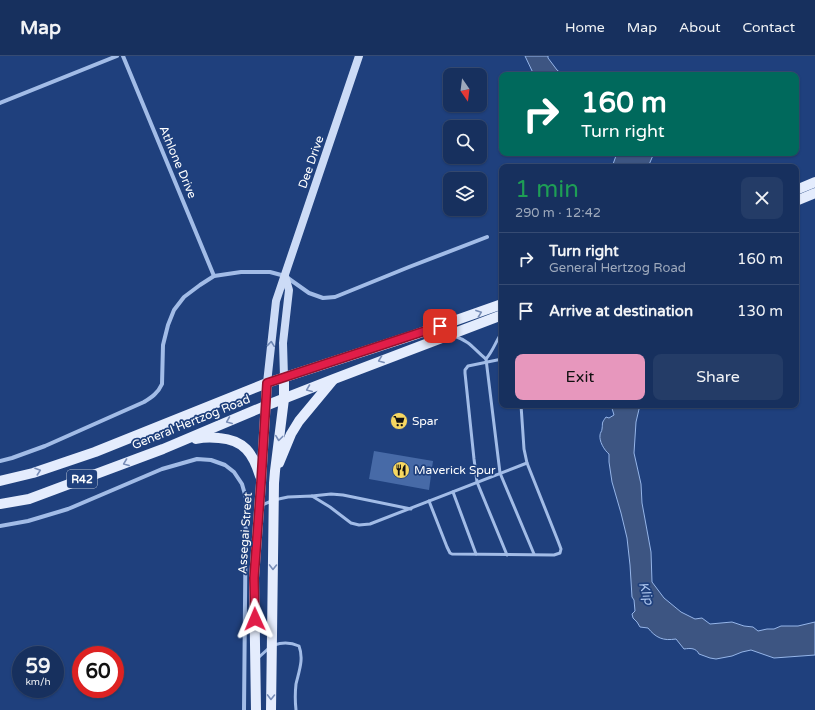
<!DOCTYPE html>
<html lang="en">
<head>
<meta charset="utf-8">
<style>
	:root { --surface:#17305e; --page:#243c67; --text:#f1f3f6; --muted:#9ea9bc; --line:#364b73; --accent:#e797bd }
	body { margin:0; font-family:"Varela Round",sans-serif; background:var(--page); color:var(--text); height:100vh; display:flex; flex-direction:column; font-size:15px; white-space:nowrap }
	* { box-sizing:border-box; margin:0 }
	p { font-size:13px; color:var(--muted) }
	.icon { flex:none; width:22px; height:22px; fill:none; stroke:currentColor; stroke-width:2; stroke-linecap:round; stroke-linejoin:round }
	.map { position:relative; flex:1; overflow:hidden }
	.drawer { position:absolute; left:499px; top:108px; width:300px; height:244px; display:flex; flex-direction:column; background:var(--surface); border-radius:8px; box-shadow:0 1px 3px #0004,0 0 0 1px var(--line) }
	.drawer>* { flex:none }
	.hud { position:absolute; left:499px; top:16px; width:300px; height:84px; border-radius:8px; box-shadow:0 1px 3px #0004,0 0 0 1px var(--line); background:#00695c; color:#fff; overflow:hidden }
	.needle { width:26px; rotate:166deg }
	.controls { position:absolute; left:443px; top:12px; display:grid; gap:8px }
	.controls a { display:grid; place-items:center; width:44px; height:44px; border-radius:8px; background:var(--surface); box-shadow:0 1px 3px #0004,0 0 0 1px var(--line); font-size:20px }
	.speed { position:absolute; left:12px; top:590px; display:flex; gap:8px; font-size:20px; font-weight:700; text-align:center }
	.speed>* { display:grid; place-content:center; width:52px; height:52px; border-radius:50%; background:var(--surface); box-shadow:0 1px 3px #0004,0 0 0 1px var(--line); line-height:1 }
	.speed small { font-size:10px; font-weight:400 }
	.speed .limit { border:6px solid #d22; background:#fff; color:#111 }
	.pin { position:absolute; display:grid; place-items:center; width:34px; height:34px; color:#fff; margin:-17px; border-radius:8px; box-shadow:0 2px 6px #0006 }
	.me { position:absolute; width:44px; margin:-22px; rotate:359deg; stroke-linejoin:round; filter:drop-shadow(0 0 3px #0008) }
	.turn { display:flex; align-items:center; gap:14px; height:84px; padding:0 16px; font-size:18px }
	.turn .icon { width:52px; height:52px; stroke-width:2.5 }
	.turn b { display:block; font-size:28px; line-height:34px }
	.round { display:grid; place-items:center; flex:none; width:42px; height:42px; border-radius:8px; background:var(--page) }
	.summary { display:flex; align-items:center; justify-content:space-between; height:68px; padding:0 16px }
	h1 { font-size:24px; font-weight:600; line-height:30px; color:#1e9e55 }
	.action { display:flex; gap:8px; margin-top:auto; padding:8px 16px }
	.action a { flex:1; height:46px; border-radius:8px; background:var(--accent); color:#111; font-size:16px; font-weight:600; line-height:46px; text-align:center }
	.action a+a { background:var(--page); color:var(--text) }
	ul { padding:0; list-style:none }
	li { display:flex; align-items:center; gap:12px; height:52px; padding:0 16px; border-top:1px solid var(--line) }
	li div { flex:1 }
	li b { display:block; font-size:15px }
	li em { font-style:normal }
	header { display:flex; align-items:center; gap:24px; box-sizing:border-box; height:56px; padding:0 20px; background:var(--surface); border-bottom:1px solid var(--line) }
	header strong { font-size:19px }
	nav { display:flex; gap:22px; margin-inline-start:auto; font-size:14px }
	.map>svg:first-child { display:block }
</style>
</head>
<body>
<header>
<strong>Map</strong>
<nav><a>Home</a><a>Map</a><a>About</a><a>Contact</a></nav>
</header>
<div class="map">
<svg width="815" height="654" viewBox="0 0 815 654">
	<rect width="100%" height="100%" fill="#1f407d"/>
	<g fill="#3d5582" stroke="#95b5e9">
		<polygon points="525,0 548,0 548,2 557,14 563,19 534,19"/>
		<polygon points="617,97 654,97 648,111 612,111"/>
		<path d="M611 349H640L636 366 634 397 641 428 642 447 651 496 652 526 664 542 681 556 695 563 702 562 710 568 732 566 744 570 753 571 758 575 767 573H774L781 570H798L815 566V599L774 602 751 594 742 596 732 600 716 603 710 602 699 598C696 592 691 592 684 593L676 583C663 585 656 582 648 572L640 571 637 566 633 562 632 558 635 555 634 544 632 541 630 509 627 482 621 457 612 426 609 406V398C604 394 599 385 600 379 600 377 602 375 602 373 603 366 601 368 606 361L609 362 614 359Z"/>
	</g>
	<polygon fill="#476aa7" points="374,395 433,405 429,434 369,423"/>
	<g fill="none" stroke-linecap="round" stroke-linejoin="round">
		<g stroke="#a2bce7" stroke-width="3">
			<path d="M502 276C496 285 493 295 486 303L500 417 534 498"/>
			<path d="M454 280C472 286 473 293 486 303"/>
			<polyline points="502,303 468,310 465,314 465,317 474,403 477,426 507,499"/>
			<polyline points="453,436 476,498"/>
			<polyline points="312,440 331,438 343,439 411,453"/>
			<polyline points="429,445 447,491 450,497 452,498 554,499 560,497 561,493 558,485 527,407 524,393 521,349"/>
			<polyline points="262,449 274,444 288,441 312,440 330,451 351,467 359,469 370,468 527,407"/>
			<path d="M274 589C283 586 290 586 299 590 304 603 299 615 296 628 295 637 295 645 296 654"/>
			<polyline points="258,602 269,592"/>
		</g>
		<g stroke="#a2bce7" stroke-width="4">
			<polyline points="123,0 214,220"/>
			<polyline points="0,47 117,0"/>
			<path d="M0 405 12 402 45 390 144 346C152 341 158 337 162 328L163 289 168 269 174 254 184 241 200 229 214 220 241 216H270L285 220 309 237 323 242 335 241 409 211 487 181"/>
			<polyline points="0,470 28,465 68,453 162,413 197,403 211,404 225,409 234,416 242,428 246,442 244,654"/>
		</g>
		<g stroke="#ccdbf6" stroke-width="8">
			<polyline points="284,321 283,287 289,234 285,220"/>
			<polyline points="267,327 276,245 359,0"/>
		</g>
		<g stroke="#e4ecfd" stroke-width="10">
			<polyline points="796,134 815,126"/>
			<polyline points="796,145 815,137"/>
			<path d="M196 383C204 381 211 381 219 382 244 384 253 397 260 420"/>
			<polyline points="279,407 291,378 299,365 333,324"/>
			<polyline points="0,425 33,417 95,396 267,327 414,279 502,248"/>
			<polyline points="0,448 29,443 163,393 265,350 334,323 502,259"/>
			<polyline points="256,654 254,522 261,427 267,327"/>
			<polyline points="271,654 274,427 275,415 284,343 284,321"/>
		</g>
	</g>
	<defs><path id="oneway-chevron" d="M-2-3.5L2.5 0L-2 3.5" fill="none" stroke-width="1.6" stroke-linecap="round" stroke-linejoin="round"/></defs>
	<g stroke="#788db7">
		<use href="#oneway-chevron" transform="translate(479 257) rotate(-20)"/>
		<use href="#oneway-chevron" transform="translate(381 304) rotate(159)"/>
		<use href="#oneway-chevron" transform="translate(309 333) rotate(158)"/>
		<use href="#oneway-chevron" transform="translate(229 365) rotate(157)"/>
		<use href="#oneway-chevron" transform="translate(279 382) rotate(97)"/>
		<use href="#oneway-chevron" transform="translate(126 407) rotate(159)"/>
		<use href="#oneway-chevron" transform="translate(38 415) rotate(-19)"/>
		<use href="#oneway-chevron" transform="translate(273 511) rotate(91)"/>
		<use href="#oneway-chevron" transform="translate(271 641) rotate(91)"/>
	</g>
	<use stroke="#6d86b3" href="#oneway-chevron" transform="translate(271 288) rotate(-84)"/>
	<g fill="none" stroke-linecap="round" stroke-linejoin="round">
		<g stroke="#92132f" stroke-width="10">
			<polyline id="route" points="255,563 254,522 261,427 267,327 440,270"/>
		</g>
		<use href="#route" stroke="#e11d48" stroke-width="7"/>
	</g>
	<defs>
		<g id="supermarket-disc" transform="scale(0.9)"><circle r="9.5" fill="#f6d761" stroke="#1f407d"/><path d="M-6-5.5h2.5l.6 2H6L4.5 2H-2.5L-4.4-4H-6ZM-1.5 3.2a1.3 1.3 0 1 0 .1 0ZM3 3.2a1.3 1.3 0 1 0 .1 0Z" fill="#111"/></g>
		<g id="restaurant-disc" transform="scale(0.9)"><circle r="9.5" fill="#f6d761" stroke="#1f407d"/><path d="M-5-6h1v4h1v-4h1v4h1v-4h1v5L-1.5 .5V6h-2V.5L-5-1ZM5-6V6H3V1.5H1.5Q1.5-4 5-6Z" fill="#111"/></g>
	</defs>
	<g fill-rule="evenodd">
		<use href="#supermarket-disc" x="399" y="365"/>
		<use href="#restaurant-disc" x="401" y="414"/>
	</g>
	<g text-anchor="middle" stroke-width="3.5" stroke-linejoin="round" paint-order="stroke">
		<rect fill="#1f407d" stroke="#bcc6d8" stroke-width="1" x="67" y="414" width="30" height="18" rx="3"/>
		<g font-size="11" font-weight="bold" fill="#fff">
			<text x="82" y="427">R42</text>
		</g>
		<g font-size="12" fill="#fff" stroke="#1f407d">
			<text transform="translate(178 106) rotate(67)" y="4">Athlone Drive</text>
			<text transform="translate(311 106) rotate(-71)" y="4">Dee Drive</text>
			<text transform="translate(191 366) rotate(-22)" y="4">General Hertzog Road</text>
			<text transform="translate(245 477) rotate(-86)" y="4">Assegai Street</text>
		</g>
		<g font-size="12" fill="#fff" stroke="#1f407d" text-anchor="start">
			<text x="412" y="369">Spar</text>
			<text x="414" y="418">Maverick Spur</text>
		</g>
		<g font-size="13" font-style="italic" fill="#adc6ef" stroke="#1f407d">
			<text transform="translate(647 537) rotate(73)" y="5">Klip</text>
		</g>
	</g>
</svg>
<div class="controls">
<a><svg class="needle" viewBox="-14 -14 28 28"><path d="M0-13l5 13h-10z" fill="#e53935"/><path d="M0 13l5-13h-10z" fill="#9ea9bc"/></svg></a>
<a><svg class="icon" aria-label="search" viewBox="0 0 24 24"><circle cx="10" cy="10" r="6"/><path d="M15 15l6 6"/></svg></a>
<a><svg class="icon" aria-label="layers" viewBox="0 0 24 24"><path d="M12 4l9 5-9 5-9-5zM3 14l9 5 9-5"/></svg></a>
</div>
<div class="speed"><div>59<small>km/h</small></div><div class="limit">60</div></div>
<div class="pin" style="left:440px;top:270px;background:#d93025"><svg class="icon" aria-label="arrive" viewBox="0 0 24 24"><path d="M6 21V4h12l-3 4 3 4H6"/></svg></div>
<svg class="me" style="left:255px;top:563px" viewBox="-20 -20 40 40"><path d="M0-17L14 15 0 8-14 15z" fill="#e11d48" stroke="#fff" stroke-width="4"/></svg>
<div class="hud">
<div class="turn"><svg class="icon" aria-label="right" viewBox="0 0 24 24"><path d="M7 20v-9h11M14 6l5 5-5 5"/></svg><div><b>160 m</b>Turn right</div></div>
</div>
<section class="drawer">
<div class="summary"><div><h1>1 min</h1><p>290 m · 12:42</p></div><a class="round"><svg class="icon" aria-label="close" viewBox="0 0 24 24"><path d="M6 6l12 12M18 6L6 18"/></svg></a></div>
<ul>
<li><svg class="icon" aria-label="right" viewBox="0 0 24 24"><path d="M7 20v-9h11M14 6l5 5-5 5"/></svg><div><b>Turn right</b><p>General Hertzog Road</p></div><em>160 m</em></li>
<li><svg class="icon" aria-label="arrive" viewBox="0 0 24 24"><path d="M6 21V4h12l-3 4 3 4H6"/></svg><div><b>Arrive at destination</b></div><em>130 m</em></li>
</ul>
<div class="action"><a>Exit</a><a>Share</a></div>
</section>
</div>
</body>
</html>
